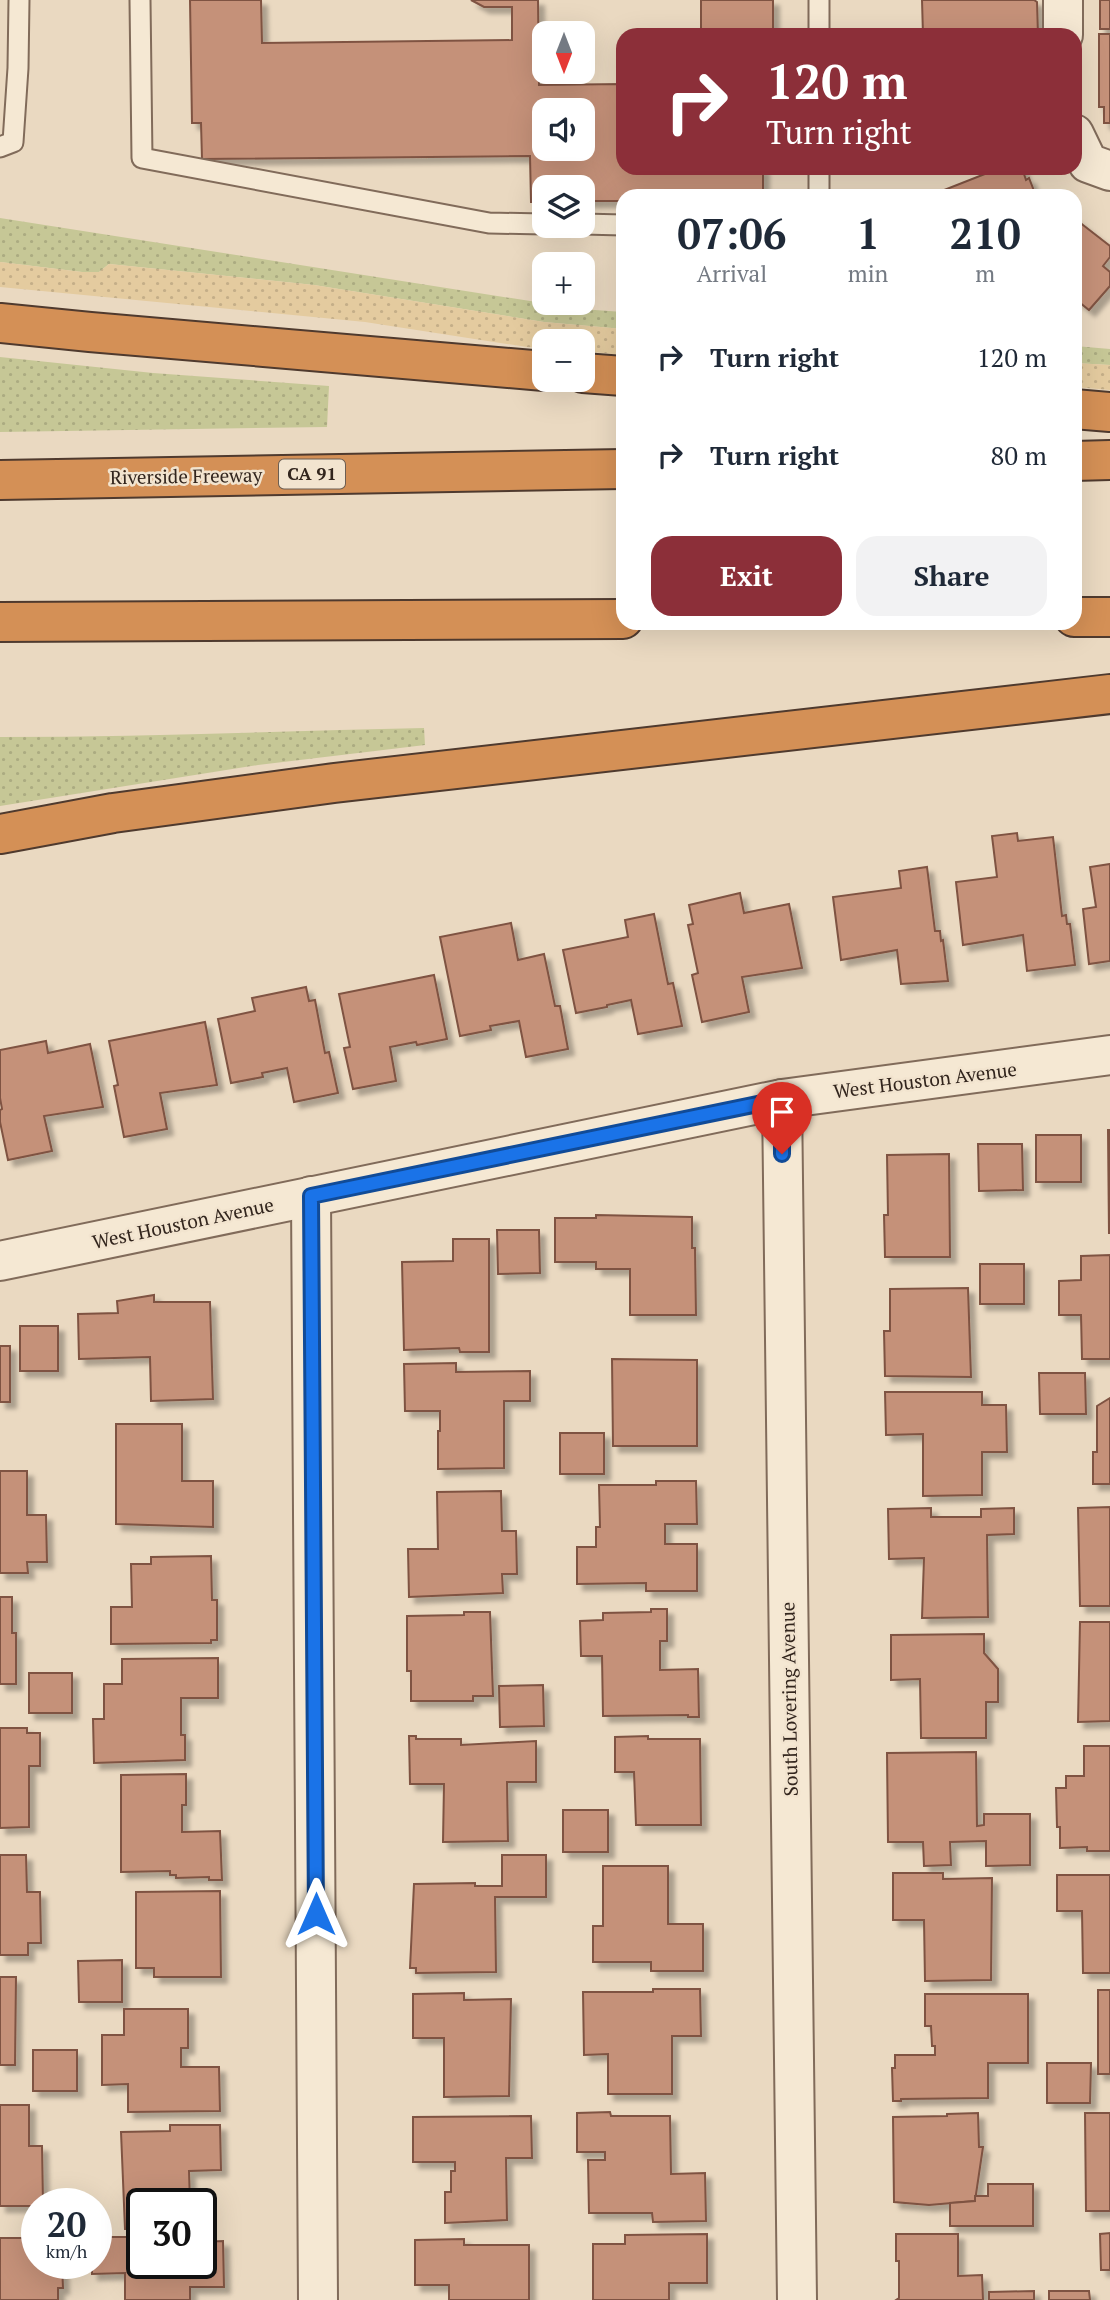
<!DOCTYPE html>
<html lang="en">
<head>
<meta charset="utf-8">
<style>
	:root { --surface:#fff; --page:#f2f2f3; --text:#1f2937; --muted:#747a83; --accent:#8c2f39 }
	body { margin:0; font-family:"PT Serif",serif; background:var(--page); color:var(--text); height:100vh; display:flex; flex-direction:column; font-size:26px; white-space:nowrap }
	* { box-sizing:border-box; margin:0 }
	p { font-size:23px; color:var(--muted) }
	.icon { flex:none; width:38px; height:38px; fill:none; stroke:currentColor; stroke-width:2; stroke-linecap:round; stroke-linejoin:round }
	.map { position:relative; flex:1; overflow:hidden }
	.panel { position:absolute; left:616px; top:189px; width:466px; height:441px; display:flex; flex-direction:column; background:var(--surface); border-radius:21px; box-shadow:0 7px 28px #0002 }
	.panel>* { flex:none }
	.hud { position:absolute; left:616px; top:28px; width:466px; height:147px; border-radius:21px; box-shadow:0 7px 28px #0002; background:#8c2f39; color:#fff; overflow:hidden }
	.needle { width:46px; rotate:180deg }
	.buttons { position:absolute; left:532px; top:21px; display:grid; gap:14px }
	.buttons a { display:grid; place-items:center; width:63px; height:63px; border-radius:14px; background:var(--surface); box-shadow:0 7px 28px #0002; font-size:35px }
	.speed { position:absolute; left:21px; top:2188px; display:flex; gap:14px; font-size:35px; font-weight:700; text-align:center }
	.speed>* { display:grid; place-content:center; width:91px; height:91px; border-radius:50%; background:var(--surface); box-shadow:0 7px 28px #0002; line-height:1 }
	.speed small { font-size:18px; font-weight:400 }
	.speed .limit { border:4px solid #111; border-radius:10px; background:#fff; color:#111 }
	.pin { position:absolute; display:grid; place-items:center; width:60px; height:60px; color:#fff; margin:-72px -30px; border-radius:50% 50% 50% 0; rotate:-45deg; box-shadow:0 0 7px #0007 }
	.pin .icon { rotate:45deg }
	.me { position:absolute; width:77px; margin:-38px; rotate:0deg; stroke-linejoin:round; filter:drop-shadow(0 0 5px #0008) }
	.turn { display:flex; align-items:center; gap:24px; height:147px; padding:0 35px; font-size:32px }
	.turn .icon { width:91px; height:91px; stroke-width:2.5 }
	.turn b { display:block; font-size:49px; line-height:60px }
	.eta { display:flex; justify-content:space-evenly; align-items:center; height:119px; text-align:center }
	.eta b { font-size:42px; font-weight:700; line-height:49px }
	.button { display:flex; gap:14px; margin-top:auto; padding:14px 35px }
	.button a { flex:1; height:80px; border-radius:21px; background:var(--accent); color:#fff; font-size:28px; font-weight:700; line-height:80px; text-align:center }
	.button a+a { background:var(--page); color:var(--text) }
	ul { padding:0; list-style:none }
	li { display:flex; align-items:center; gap:21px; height:98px; padding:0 35px }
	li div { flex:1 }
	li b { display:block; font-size:26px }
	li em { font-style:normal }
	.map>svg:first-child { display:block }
</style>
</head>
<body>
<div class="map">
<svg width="1110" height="2300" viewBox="0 0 1110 2300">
	<defs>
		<pattern id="grass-dots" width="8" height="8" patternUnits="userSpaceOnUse" patternTransform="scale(1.75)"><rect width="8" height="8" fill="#c6c796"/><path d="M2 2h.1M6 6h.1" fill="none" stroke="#abab81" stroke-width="1.8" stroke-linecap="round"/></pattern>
		<pattern id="sand-dots" width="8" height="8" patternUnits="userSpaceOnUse" patternTransform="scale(1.75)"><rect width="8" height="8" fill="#e4cb9f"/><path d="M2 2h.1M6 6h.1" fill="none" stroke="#c4ae88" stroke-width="1.8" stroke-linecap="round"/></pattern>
		<filter id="shadow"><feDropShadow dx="6" dy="6" stdDeviation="2" flood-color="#0004"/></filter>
	</defs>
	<rect width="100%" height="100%" fill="#ead9c1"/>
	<g fill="url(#grass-dots)">
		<polygon points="0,218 581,309 623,312 623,329 544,322 314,285 109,264 99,272 82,272 0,262"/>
		<polygon points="1075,346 1110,349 1110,365 1075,363"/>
		<polygon points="0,357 153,373 329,386 327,427 0,432"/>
		<path d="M424 728 425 745 258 765 0 806V737C141 737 283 731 424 728Z"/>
	</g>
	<g fill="url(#sand-dots)">
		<polygon points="0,262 82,272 99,272 109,264 314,285 544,322 623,329 623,355 583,351 583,341 544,341 544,348 527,347 365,322 0,287"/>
		<polygon points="1074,363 1110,365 1110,390 1075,387"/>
	</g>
	<g fill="#c59179" stroke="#7f5342" stroke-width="2" fill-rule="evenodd" filter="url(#shadow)">
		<path d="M190 0H261L262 43 512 40V7H484L471 0H538L539 85 623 84V168H763V196H623V201H583V187H544V202H531L530 156 202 159 201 123H192ZM544 110H583V149H544Z"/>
		<rect x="701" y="0" width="72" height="35"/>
		<polygon points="922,0 1034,0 1037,2 1038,35 923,35"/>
		<rect x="1100" y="0" width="10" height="29"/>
		<polygon points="1099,34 1110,34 1110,123 1104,123 1104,107 1099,107"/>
		<polygon points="1000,168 1022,168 1026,180 1029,178 1036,196 929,196"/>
		<polygon points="1074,218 1110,246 1110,257 1103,266 1110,272 1110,286 1089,310 1074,298"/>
		<polygon points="1017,833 1018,841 1053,837 1062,916 1066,915 1067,924 1070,924 1075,965 1027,971 1023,935 963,945 956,882 997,877 992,836"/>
		<polygon points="1110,864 1110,961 1089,964 1083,909 1096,907 1090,867"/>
		<polygon points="927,867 935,931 940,931 941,941 943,940 948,981 901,984 897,950 841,960 833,897 901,888 899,871"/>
		<polygon points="740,893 744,913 789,904 802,968 742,977 749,1012 702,1022 692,975 698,973 688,925 693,924 689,905"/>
		<polygon points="654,914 668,984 673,983 682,1026 638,1034 631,1000 607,1005 607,1007 576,1013 563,950 628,937 625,920"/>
		<polygon points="511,923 518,960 544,954 555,1006 560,1006 568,1049 526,1057 519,1021 490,1026 491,1030 460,1036 440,937"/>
		<polygon points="434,975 447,1039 417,1045 416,1042 390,1047 396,1081 353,1089 344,1048 350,1047 339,994"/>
		<polygon points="306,987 309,1001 315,1000 325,1053 329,1052 338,1093 294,1102 287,1068 262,1073 263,1077 231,1083 218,1019 255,1011 252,998"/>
		<polygon points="205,1022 217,1085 160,1093 167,1129 124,1137 114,1086 118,1085 109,1041"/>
		<polygon points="46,1041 48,1053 90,1044 103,1107 44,1116 52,1151 8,1160 0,1122 0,1110 2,1109 0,1098 0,1050"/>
		<polygon points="1108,1130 1110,1130 1110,1233 1109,1233"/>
		<rect x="1036" y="1135" width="45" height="47"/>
		<polygon points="978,1144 1022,1144 1023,1190 979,1191"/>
		<polygon points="949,1154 950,1257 885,1257 884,1215 888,1215 887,1155"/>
		<polygon points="596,1215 692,1217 692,1248 695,1248 696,1315 630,1315 630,1269 596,1269 596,1262 555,1262 555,1218 596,1218"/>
		<polygon points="497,1230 539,1230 540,1273 498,1274"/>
		<polygon points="453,1239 489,1239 489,1352 460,1352 459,1348 404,1350 402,1262 453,1261"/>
		<polygon points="1110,1255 1110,1359 1082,1359 1081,1315 1059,1315 1059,1281 1081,1280 1081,1256"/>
		<rect x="980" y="1264" width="44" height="40"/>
		<polygon points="968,1288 971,1377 885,1376 884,1331 890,1331 890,1289"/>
		<polygon points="154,1295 154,1302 210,1302 213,1399 151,1401 150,1357 79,1359 78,1314 118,1313 117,1301"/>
		<rect x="20" y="1326" width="38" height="45"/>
		<rect x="0" y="1346" width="10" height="56"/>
		<polygon points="612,1359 697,1360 697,1446 613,1446"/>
		<polygon points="456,1363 456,1372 530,1371 530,1401 504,1401 504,1468 438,1469 438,1431 440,1431 440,1411 405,1411 404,1364"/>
		<polygon points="1039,1373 1085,1373 1086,1414 1040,1414"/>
		<polygon points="885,1392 982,1392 982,1405 1006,1405 1007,1452 982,1452 982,1495 923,1496 923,1434 886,1435"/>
		<polygon points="1110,1398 1110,1484 1093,1484 1093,1452 1097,1452 1097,1406"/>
		<polygon points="116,1424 182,1424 182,1481 213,1481 213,1527 116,1524"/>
		<rect x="560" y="1433" width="44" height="41"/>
		<polygon points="0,1471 27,1471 27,1515 46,1515 47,1562 27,1562 28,1573 0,1573"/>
		<polygon points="656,1481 696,1481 697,1524 665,1524 665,1544 697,1544 697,1591 646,1591 646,1583 577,1584 577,1547 596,1547 596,1527 600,1527 599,1485 656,1485"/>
		<polygon points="501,1491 502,1531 516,1531 517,1574 502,1574 503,1593 409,1597 408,1549 438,1549 437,1492"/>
		<polygon points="1110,1507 1110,1606 1080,1606 1078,1508"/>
		<polygon points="931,1508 931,1517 981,1517 981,1509 1014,1508 1014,1534 987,1535 988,1617 922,1618 924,1558 889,1559 888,1509"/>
		<polygon points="211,1556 212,1600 217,1600 217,1640 211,1640 211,1643 111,1644 111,1607 132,1607 131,1564 151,1564 151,1557"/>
		<polygon points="0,1597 12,1597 12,1633 16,1633 16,1684 0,1684"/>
		<polygon points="651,1609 667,1609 667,1641 660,1641 660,1670 698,1669 699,1717 688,1717 688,1715 603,1716 602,1656 581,1656 580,1621 603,1620 603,1613 651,1612"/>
		<polygon points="464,1612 490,1612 493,1696 473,1696 473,1701 411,1701 411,1671 407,1671 407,1616 464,1615"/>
		<polygon points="1080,1622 1110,1622 1110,1721 1078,1722"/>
		<polygon points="984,1634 984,1653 998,1669 998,1702 986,1702 986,1738 921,1738 920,1679 891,1680 891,1635"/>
		<polygon points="218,1658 218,1698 181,1698 181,1735 185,1735 185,1760 94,1763 93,1719 104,1719 104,1684 122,1684 122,1659"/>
		<rect x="29" y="1673" width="43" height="40"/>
		<polygon points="543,1685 544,1726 500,1727 499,1686"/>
		<polygon points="0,1728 27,1728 27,1733 40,1733 40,1766 29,1766 29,1827 0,1828"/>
		<polygon points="409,1736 416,1736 416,1739 461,1739 461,1745 536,1741 536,1782 507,1782 508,1841 443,1842 444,1784 410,1784"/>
		<polygon points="648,1736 648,1739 700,1739 701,1825 636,1825 634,1772 615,1772 615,1737"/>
		<polygon points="1084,1746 1110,1746 1110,1851 1087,1851 1087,1847 1060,1848 1060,1827 1057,1827 1056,1788 1066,1788 1066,1776 1084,1776"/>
		<polygon points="976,1752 977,1826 984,1825 984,1814 1030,1814 1030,1865 986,1866 986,1841 950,1842 951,1865 924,1866 923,1842 888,1842 887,1753"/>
		<polygon points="186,1774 186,1805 182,1805 182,1832 220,1831 222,1880 209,1880 209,1877 176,1878 176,1875 170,1875 170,1871 121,1872 121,1775"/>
		<rect x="563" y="1810" width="45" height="42"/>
		<polygon points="0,1855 26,1855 27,1892 40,1892 41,1943 28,1943 28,1955 0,1955"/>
		<polygon points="502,1855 546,1855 546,1897 495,1897 496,1972 416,1973 416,1968 410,1968 414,1884 475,1883 475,1886 502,1886"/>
		<polygon points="603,1866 668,1866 668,1924 703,1924 703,1971 651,1971 651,1962 593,1962 593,1926 603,1926"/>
		<polygon points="893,1873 943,1873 943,1879 992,1878 991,1980 925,1981 924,1920 893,1920"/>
		<polygon points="1057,1875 1110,1875 1110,1973 1083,1973 1082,1911 1057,1911"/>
		<polygon points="220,1891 221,1977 154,1977 154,1968 136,1968 136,1892"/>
		<polygon points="122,1960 122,2002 79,2002 78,1961"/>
		<polygon points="0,1977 16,1977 15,2065 0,2065"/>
		<polygon points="653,1989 700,1989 701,2036 672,2036 672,2094 608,2094 608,2054 584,2055 583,1992 653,1992"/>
		<rect x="1098" y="1990" width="12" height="84"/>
		<polygon points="464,1993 464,2000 511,1999 509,2096 444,2097 444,2038 413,2038 413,1994"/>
		<polygon points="925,1994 1028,1994 1028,2063 988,2063 988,2098 901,2099 901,2101 893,2101 892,2068 895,2068 895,2055 935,2055 935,2046 932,2046 931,2026 925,2026"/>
		<polygon points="124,2009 188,2009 188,2048 181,2048 181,2067 219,2067 220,2111 128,2112 128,2084 102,2085 102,2035 124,2035"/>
		<rect x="33" y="2050" width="44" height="41"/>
		<polygon points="1047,2063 1091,2063 1090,2103 1047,2103"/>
		<polygon points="0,2105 29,2105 29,2146 42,2146 43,2203 37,2203 37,2206 0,2206"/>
		<polygon points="610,2112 611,2116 670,2116 671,2174 705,2173 706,2221 653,2222 652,2213 589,2213 588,2160 605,2160 605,2152 577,2152 577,2113"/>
		<polygon points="978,2113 979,2147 983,2147 975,2201 929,2205 894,2202 893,2117 947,2116 947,2114"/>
		<polygon points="1085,2113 1110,2113 1110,2211 1086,2211"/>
		<polygon points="531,2116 532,2158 506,2158 507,2220 445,2223 445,2192 451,2192 451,2171 455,2171 455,2162 413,2162 413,2117"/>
		<polygon points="170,2125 220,2125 221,2170 189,2171 190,2203 142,2203 142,2229 125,2229 121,2132 170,2131"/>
		<polygon points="988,2184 1033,2184 1033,2226 950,2226 950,2203 975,2201 975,2196 988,2196"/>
		<polygon points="1110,2233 1110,2270 1101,2270 1100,2234"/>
		<polygon points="707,2234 707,2283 669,2283 669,2300 593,2300 593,2244 625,2244 625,2235"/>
		<polygon points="896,2234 958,2234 958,2276 982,2275 983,2300 896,2300 899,2298 899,2261 896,2261"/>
		<polygon points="96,2237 128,2237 128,2249 142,2249 142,2263 201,2263 201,2242 223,2241 224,2287 190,2287 190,2300 125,2300 125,2273 92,2274 92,2263 96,2263"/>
		<polygon points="0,2238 37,2238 37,2263 62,2263 63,2288 58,2288 58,2300 0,2300"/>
		<polygon points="464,2239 464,2245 529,2245 529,2300 449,2300 449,2285 415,2285 415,2240"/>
		<polygon points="1034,2291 1034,2300 989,2300 989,2292"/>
		<polygon points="1049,2291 1089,2291 1090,2300 1049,2300"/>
	</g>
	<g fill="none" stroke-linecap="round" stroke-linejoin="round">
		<g stroke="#816b5a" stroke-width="23">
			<g id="service">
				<polyline points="140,0 142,158 489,223 544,224"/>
				<polyline points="819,0 819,35"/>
				<polyline points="0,147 13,142 18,68 19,0"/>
				<polyline points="819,168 819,196"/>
				<polyline points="583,224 623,225"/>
			</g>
		</g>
		<g stroke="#816b5a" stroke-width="42">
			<g id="minor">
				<polyline points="1063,0 1063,35"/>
				<polyline points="1074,134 1088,163 1110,171"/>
				<polyline points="782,1099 797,2300"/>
				<polyline points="311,1196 318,2300"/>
				<polyline points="0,1261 782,1099 1110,1055"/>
			</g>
		</g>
		<g stroke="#4f3a2e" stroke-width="42">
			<g id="motorway">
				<polyline points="0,323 90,332 544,371"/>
				<polyline points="583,373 623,376"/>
				<polyline points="1074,409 1110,412"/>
				<polyline points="1074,461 1110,460"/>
				<polyline points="0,480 623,469"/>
				<polyline points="1074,617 1110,617"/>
				<polyline points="0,622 623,619"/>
				<polyline points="0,834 113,813 334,783 1110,694"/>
			</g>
		</g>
		<use href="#service" stroke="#f5e8d3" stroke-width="19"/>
		<use href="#minor" stroke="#f5e8d3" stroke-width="38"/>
		<use href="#motorway" stroke="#d49056" stroke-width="38"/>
	</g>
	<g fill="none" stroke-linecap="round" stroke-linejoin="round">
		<g stroke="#114b97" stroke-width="18">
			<polyline id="route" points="316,1914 311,1196 782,1099 782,1154"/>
		</g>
		<use href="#route" stroke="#1a73e8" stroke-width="12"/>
	</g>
	<g text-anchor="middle" stroke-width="5" stroke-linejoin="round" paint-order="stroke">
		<rect fill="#f2e4cf" stroke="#6c5e52" stroke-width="2" x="279" y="459.5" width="66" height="29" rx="5"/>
		<g font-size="18" font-weight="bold" fill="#32251d">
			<text x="312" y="480">CA 91</text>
		</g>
		<g font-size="19" fill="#32251d" stroke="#f2e4cf">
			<text transform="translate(186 476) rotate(-1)" y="7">Riverside Freeway</text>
			<text transform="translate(925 1080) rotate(-7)" y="7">West Houston Avenue</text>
			<text transform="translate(183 1223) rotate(-12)" y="7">West Houston Avenue</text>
			<text transform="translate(789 1699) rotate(-91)" y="7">South Lovering Avenue</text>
		</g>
	</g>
</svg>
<div class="buttons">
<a><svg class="needle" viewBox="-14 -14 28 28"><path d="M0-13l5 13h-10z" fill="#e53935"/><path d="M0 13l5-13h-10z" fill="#747a83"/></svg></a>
<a><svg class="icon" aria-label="sound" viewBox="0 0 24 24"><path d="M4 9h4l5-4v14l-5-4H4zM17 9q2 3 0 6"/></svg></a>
<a><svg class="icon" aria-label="layers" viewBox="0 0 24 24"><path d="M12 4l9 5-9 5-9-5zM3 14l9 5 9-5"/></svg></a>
<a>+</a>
<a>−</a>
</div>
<div class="speed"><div>20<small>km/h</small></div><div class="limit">30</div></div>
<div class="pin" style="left:782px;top:1154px;background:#d93025"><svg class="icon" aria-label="arrive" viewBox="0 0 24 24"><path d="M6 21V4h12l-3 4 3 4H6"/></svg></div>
<svg class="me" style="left:316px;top:1914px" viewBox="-20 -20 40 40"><path d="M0-17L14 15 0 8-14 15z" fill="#1a73e8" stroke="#fff" stroke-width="4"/></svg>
<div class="hud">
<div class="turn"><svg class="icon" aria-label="right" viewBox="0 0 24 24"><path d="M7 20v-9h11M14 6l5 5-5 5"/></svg><div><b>120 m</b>Turn right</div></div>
</div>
<section class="panel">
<div class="eta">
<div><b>07:06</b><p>Arrival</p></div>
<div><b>1</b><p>min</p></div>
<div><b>210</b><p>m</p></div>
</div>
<ul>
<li><svg class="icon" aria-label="right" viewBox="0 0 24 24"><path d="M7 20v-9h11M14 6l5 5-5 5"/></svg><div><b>Turn right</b></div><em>120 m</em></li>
<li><svg class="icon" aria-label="right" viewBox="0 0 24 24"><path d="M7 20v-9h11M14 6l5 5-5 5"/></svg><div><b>Turn right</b></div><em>80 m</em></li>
</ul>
<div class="button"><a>Exit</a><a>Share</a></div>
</section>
</div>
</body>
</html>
